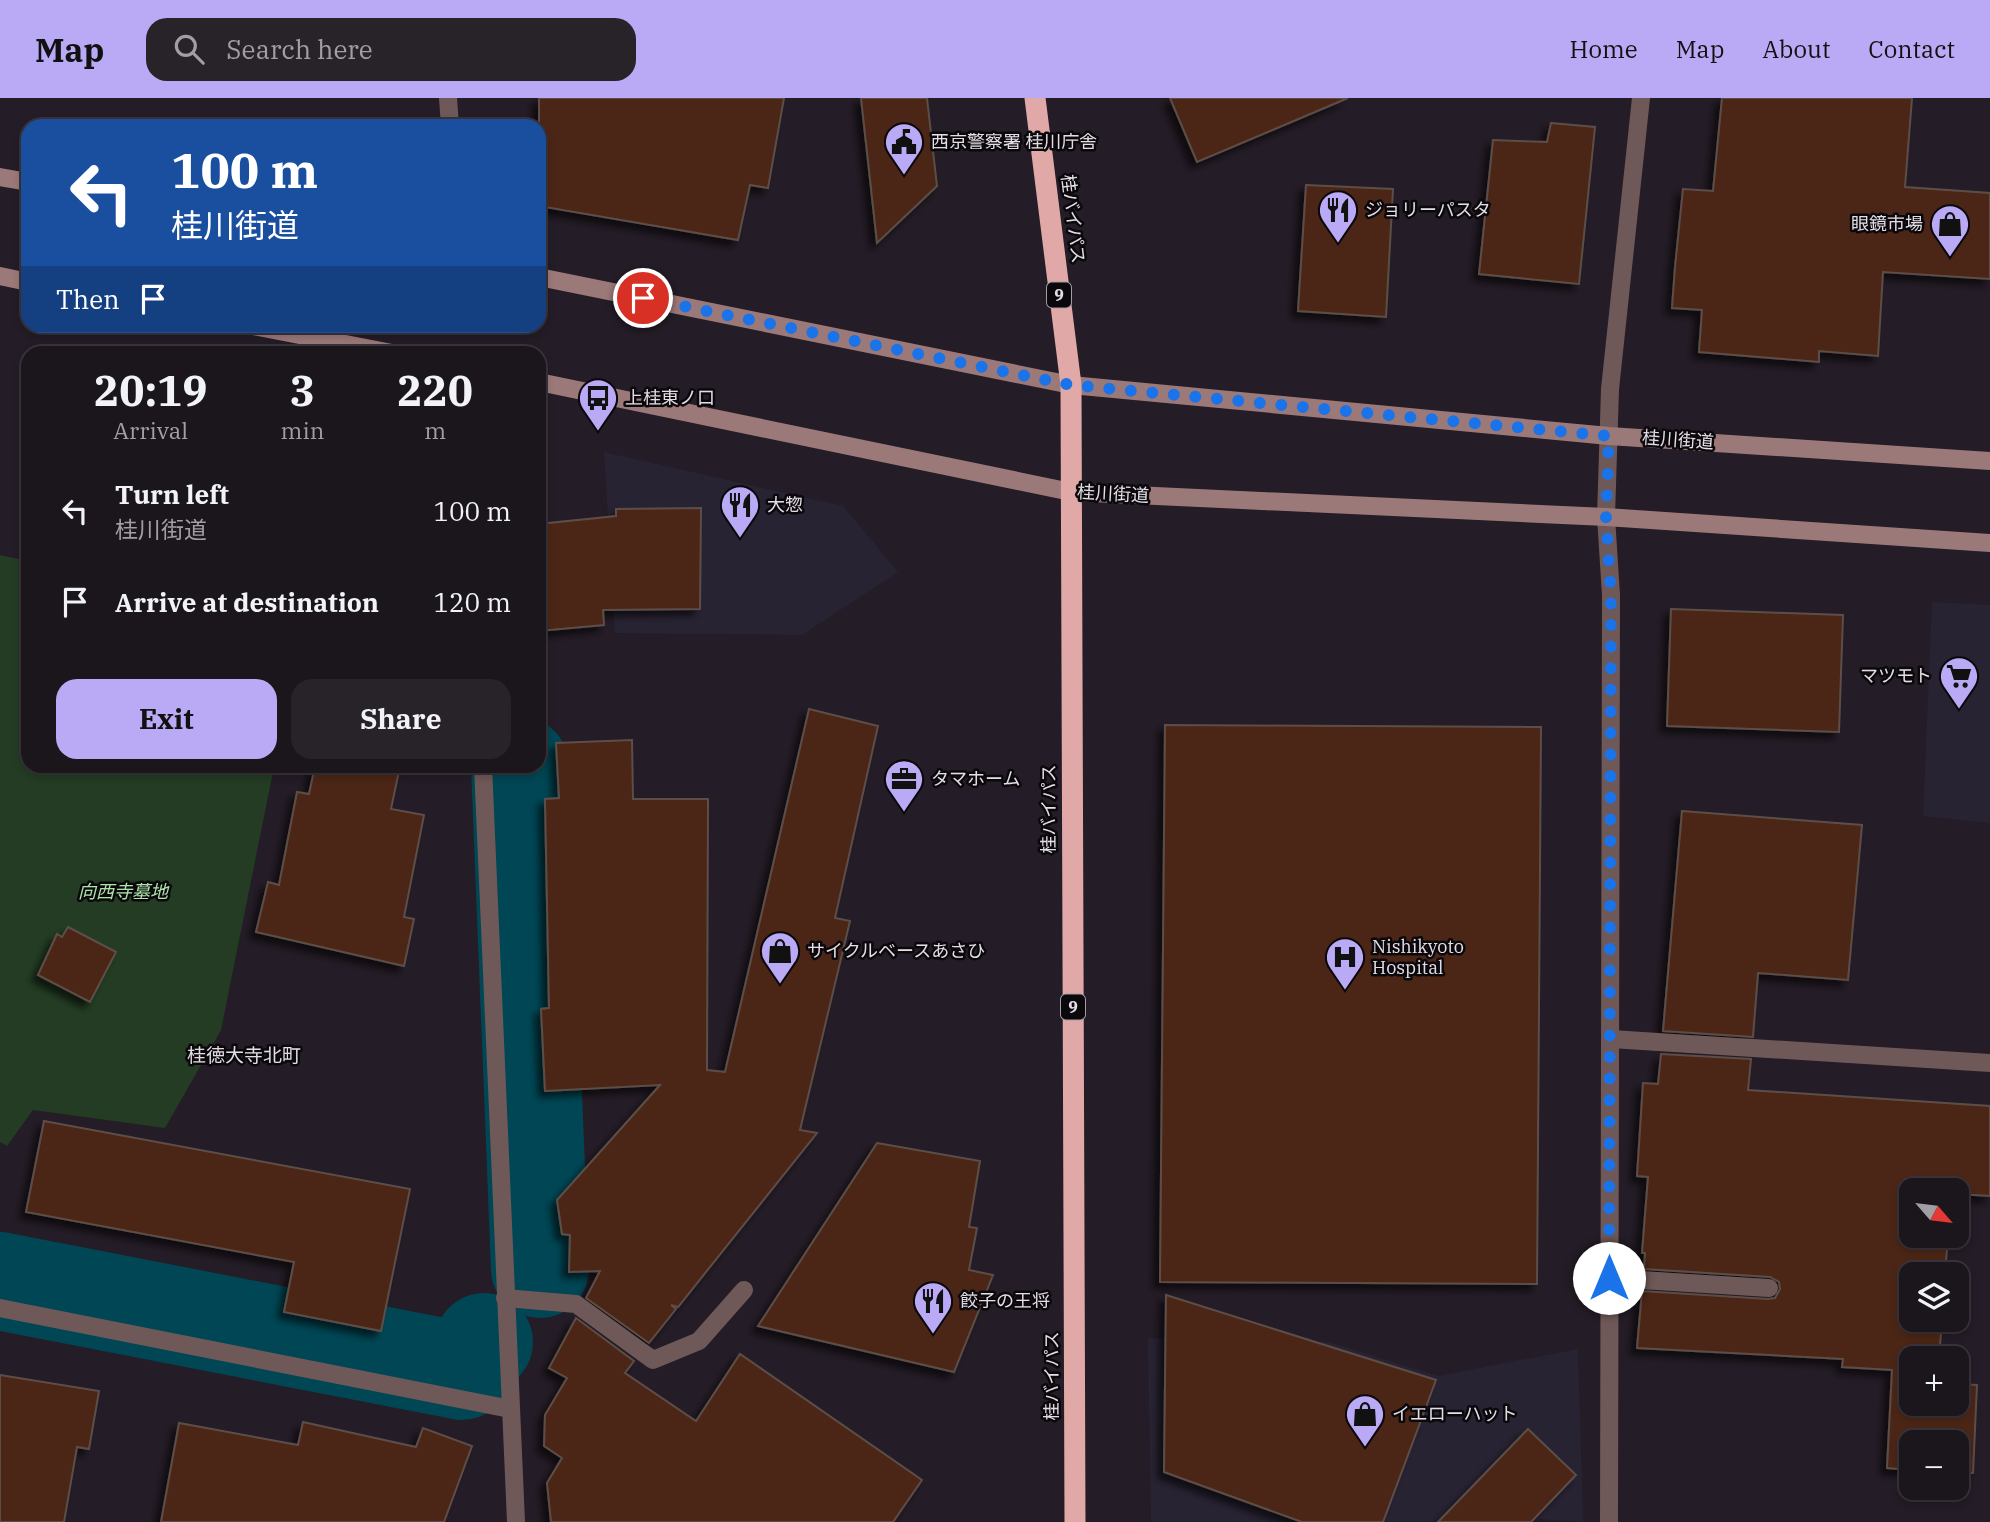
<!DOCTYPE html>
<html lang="en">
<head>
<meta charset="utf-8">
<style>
	:root { --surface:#1b151c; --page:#282229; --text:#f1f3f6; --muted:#a09fa3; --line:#39343b; --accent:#baaaf6 }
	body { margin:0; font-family:"IBM Plex Serif","Noto Sans JP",serif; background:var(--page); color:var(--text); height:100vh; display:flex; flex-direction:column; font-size:26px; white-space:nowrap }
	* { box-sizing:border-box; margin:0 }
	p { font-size:23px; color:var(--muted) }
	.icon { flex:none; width:38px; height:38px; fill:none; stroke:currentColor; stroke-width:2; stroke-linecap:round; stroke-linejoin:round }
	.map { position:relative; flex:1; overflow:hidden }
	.sheet { position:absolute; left:21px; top:248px; width:525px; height:427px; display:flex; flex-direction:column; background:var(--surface); border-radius:21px; box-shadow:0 4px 10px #0003,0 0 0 2px var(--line) }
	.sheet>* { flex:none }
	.top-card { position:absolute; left:21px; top:21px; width:525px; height:214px; border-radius:21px; box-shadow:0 4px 10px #0003,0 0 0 2px var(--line); background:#1a4fa0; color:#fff; overflow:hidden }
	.needle { width:46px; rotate:118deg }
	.fabs { position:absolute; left:1899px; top:1080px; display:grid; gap:14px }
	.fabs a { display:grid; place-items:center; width:70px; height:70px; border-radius:14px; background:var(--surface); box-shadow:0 4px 10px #0003,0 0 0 2px var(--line); font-size:35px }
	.pin { position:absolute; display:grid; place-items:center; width:60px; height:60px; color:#fff; margin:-30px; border:4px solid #fff; border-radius:50%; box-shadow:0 2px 7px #0007 }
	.me { position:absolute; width:77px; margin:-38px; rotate:0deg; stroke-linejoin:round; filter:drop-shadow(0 0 5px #0008) }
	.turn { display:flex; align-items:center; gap:24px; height:147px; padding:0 35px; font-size:32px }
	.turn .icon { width:91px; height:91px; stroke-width:2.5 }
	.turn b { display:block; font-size:49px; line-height:60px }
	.then { display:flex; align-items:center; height:66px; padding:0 35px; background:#0003; gap:14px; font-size:26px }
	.eta { display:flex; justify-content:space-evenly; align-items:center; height:119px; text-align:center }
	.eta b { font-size:42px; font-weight:700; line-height:49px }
	.cta { display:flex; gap:14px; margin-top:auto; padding:14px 35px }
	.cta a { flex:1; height:80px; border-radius:21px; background:var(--accent); color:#111; font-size:28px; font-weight:700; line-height:80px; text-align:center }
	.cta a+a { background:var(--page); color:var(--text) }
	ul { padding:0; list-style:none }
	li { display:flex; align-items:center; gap:21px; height:91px; padding:0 35px }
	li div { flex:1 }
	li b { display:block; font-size:26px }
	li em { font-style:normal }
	header { display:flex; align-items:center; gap:42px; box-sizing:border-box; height:98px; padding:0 35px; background:var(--accent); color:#111 }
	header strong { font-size:33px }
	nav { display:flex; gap:38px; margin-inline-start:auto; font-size:24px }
	.search { width:490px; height:63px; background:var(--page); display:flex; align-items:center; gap:18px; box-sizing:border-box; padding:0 24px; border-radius:21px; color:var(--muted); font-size:26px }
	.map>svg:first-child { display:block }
</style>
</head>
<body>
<header>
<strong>Map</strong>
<div class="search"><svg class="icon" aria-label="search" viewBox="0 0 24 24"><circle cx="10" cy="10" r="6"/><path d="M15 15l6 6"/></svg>Search here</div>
<nav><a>Home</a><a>Map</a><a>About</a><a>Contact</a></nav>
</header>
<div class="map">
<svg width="1990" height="1424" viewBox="0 0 1990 1424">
	<defs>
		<filter id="shadow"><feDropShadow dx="-6" dy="6" stdDeviation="3.5" flood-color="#0009"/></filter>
	</defs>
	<rect width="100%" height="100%" fill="#241c26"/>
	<g fill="#282333">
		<polygon points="604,354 843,408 898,474 802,537 615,535"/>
		<polygon points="1932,504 1990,507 1990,725 1923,718"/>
		<polygon points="1148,1240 1329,1244 1438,1278 1578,1251 1583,1424 1540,1421 1537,1424 1151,1424"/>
	</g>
	<polygon fill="#233c23" points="0,457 28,463 28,668 274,669 221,932 165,1030 33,1012 7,1048 0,1044"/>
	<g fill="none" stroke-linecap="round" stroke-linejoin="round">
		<g stroke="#004654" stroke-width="98">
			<polyline points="520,668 540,1171"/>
			<polyline points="0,1183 462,1273 484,1244"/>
		</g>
	</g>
	<g fill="#4c2515" stroke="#5d4e48" stroke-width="2" filter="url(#shadow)">
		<polygon points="539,0 784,0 768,90 750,87 738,142 539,108"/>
		<polygon points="861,0 927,0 937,88 877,145"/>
		<polygon points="1170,0 1348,0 1197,64"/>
		<polygon points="1722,0 1912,0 1905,89 1990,95 1990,181 1883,174 1878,258 1819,253 1819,264 1699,254 1702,212 1672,210 1675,169 1683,91 1713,93"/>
		<polygon points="1551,25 1595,29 1579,186 1479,176 1493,42 1547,44"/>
		<polygon points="1306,87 1393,91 1386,219 1298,213"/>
		<polygon points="701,410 700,511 603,512 604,527 539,533 539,426 616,418 616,411"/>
		<polygon points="1671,511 1843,517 1839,634 1667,628"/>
		<polygon points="809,611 878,628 835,820 850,823 800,1032 817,1035 678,1209 671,1207 676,1211 649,1245 586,1200 600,1173 569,1174 570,1137 562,1136 557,1102 660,987 545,993 541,911 549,910 545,701 559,700 556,645 632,642 633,701 708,701 707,972 725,974"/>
		<polygon points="1165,627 1541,629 1537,1186 1160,1184"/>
		<polygon points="315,668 400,668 391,711 424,717 404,819 414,821 404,868 256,834 268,784 279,787 297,694 309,696"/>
		<polygon points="1682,713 1862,727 1848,882 1758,875 1753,939 1663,933"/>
		<polygon points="68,829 116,854 90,904 38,877 57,836 62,839"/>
		<polygon points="1661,956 1751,961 1748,992 1990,1008 1990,1098 1956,1096 1956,1092 1911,1092 1911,1138 1948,1138 1945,1176 1911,1176 1911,1222 1942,1222 1939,1260 1911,1260 1911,1306 1956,1306 1956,1286 1977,1287 1973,1375 1956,1374 1956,1344 1911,1344 1911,1372 1887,1370 1892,1272 1842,1269 1843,1261 1637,1250 1642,1193 1768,1201 1775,1200 1780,1191 1779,1184 1770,1179 1644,1171 1645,1155 1642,1155 1648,1079 1637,1078 1643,985 1658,986"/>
		<polygon points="44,1023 410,1091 381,1233 284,1214 294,1164 26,1114"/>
		<polygon points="877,1045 980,1063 969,1129 977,1130 969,1172 993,1177 954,1274 758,1228"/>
		<polygon points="1166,1197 1436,1282 1383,1424 1302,1424 1164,1374"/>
		<polygon points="576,1220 634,1263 625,1275 696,1323 740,1256 922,1382 893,1424 551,1424 547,1385 562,1360 544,1348 545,1317 567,1280 549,1270"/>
		<polygon points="0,1277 99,1293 89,1351 77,1349 64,1424 0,1424"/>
		<polygon points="303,1324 416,1349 423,1330 472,1348 444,1424 161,1424 179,1325 298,1347"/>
		<polygon points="1528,1331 1576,1377 1531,1424 1438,1424"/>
	</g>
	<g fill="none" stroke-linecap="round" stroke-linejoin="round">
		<polyline stroke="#6f5958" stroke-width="18" points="1610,1180 1769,1190"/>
		<g stroke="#6f5958" stroke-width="18">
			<polyline points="448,0 450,28"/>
			<polyline points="483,668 516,1424"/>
			<polyline points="1611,941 1990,965"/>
			<polyline points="505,1200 576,1206 653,1262 699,1243 744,1192"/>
			<polyline points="0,1210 510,1311"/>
			<polyline points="1609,1424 1611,497 1606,419 1610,291 1641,0"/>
		</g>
		<g stroke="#9c7979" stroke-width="18">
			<polyline points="0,79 28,84"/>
			<polyline points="0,178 28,184"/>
			<polyline points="539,179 1071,287 1609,338 1990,363"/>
			<polyline points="253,228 397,256"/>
			<polyline points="539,284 1071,394 1606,419 1990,445"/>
		</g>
		<polyline stroke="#e0a9a8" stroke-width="21" points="1035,0 1071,287 1075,1424"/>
	</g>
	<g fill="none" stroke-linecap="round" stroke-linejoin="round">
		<polyline stroke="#1a73e8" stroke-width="12" stroke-dasharray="0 21.6" points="643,200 1071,287 1609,338 1606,419 1611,497 1609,1180"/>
	</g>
	<defs>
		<g id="civic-pin" transform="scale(2.0125)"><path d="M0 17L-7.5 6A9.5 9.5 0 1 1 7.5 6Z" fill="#baaaf6" stroke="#0b080c"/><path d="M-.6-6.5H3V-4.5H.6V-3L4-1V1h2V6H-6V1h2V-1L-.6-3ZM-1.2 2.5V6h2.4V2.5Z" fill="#111"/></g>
		<g id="restaurant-pin" transform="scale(2.0125)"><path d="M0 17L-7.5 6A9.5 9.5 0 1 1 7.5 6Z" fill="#baaaf6" stroke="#0b080c"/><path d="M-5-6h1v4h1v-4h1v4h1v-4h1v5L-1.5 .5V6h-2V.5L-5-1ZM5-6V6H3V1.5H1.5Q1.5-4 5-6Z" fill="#111"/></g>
		<g id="shop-pin" transform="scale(2.0125)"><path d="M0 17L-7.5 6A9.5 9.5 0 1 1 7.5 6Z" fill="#baaaf6" stroke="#0b080c"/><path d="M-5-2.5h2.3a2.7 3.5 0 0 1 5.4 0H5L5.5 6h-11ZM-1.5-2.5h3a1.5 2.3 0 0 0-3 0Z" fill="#111"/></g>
		<g id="bus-pin" transform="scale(2.0125)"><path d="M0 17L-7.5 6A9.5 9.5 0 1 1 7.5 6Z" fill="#baaaf6" stroke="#0b080c"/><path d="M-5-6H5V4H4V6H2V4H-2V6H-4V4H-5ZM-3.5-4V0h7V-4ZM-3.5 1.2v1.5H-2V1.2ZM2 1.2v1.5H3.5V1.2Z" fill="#111"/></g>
		<g id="supermarket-pin" transform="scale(2.0125)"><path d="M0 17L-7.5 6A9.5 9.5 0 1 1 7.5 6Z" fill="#baaaf6" stroke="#0b080c"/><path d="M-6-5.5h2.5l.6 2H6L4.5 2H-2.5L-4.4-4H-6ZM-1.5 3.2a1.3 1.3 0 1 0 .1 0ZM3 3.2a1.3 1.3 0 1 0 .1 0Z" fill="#111"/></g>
		<g id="office-pin" transform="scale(2.0125)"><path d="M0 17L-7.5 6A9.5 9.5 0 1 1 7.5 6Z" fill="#baaaf6" stroke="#0b080c"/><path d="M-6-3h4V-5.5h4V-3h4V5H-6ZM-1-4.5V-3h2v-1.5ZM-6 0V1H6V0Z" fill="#111"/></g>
		<g id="hospital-pin" transform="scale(2.0125)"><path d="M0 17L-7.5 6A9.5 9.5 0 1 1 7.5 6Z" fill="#baaaf6" stroke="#0b080c"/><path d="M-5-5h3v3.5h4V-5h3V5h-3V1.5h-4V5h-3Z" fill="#111"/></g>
	</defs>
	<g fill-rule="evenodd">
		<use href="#civic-pin" x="904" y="44"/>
		<use href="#restaurant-pin" x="1338" y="112"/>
		<use href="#shop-pin" x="1950" y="126"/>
		<use href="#bus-pin" x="598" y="300"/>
		<use href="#restaurant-pin" x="740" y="407"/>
		<use href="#supermarket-pin" x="1959" y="578"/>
		<use href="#office-pin" x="904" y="681"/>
		<use href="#shop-pin" x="780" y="853"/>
		<use href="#hospital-pin" x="1345" y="859"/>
		<use href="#restaurant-pin" x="933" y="1203"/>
		<use href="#shop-pin" x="1365" y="1316"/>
	</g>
	<g text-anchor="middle" stroke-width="5" stroke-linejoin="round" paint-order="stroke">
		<g fill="#0b080c" stroke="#a29da4" stroke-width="2">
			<rect x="1047" y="184.5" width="24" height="25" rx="5"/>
			<rect x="1061" y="896.5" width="24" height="25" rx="5"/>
		</g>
		<g font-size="16" font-weight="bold" fill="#e3dde5">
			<text x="1059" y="203">9</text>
			<text x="1073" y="915">9</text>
		</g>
		<g font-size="18" fill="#e3dde5" stroke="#0b080c" text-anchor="start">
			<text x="931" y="50">西京警察署 桂川庁舎</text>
			<text x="1365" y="118">ジョリーパスタ</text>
			<text x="1923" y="132" text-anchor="end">眼鏡市場</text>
			<text x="625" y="306">上桂東ノ口</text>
			<text x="767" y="413">大惣</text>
			<text x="1932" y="584" text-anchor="end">マツモト</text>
			<text x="931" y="687">タマホーム</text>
			<text x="1372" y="855">Nishikyoto<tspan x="1372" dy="21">Hospital</tspan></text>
			<text x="807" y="859">サイクルベースあさひ</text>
			<text x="960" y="1209">餃子の王将</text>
			<text x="1392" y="1322">イエローハット</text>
		</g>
		<g font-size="18" fill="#e3dde5" stroke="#0b080c">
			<text transform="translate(1073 121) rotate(83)" y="6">桂バイパス</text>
			<text transform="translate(1678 342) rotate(4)" y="6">桂川街道</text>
			<text transform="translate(1113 396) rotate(3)" y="6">桂川街道</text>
			<text transform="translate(1049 711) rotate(-90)" y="6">桂バイパス</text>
			<text transform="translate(1052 1278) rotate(-90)" y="6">桂バイパス</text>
		</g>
		<g font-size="18" font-style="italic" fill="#ade4ac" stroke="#0b080c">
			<text x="123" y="800">向西寺墓地</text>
		</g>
		<g font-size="19" fill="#e3dde5" stroke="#0b080c">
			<text x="244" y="964">桂徳大寺北町</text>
		</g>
	</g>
</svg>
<div class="fabs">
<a><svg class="needle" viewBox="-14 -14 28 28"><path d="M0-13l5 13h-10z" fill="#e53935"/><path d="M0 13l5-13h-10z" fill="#a09fa3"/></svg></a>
<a><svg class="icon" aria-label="layers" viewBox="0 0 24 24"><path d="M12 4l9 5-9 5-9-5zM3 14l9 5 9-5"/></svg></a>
<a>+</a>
<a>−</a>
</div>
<div class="pin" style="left:643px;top:200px;background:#d93025"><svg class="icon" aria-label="arrive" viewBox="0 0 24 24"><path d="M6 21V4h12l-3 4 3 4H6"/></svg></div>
<svg class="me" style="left:1609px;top:1180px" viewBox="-20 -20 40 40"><circle r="19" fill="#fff"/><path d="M0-13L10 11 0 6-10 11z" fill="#1a73e8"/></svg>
<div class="top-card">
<div class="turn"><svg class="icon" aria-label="left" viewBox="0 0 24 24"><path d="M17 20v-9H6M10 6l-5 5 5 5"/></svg><div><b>100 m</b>桂川街道</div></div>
<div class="then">Then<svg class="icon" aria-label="arrive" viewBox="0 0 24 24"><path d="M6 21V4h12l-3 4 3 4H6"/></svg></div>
</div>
<section class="sheet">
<div class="eta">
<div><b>20:19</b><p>Arrival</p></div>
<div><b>3</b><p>min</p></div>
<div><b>220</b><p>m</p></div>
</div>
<ul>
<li><svg class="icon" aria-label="left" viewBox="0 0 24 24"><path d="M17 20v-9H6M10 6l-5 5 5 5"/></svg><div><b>Turn left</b><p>桂川街道</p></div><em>100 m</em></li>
<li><svg class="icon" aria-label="arrive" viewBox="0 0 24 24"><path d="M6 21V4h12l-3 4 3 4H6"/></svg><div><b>Arrive at destination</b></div><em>120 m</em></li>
</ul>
<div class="cta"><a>Exit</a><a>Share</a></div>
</section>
</div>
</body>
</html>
